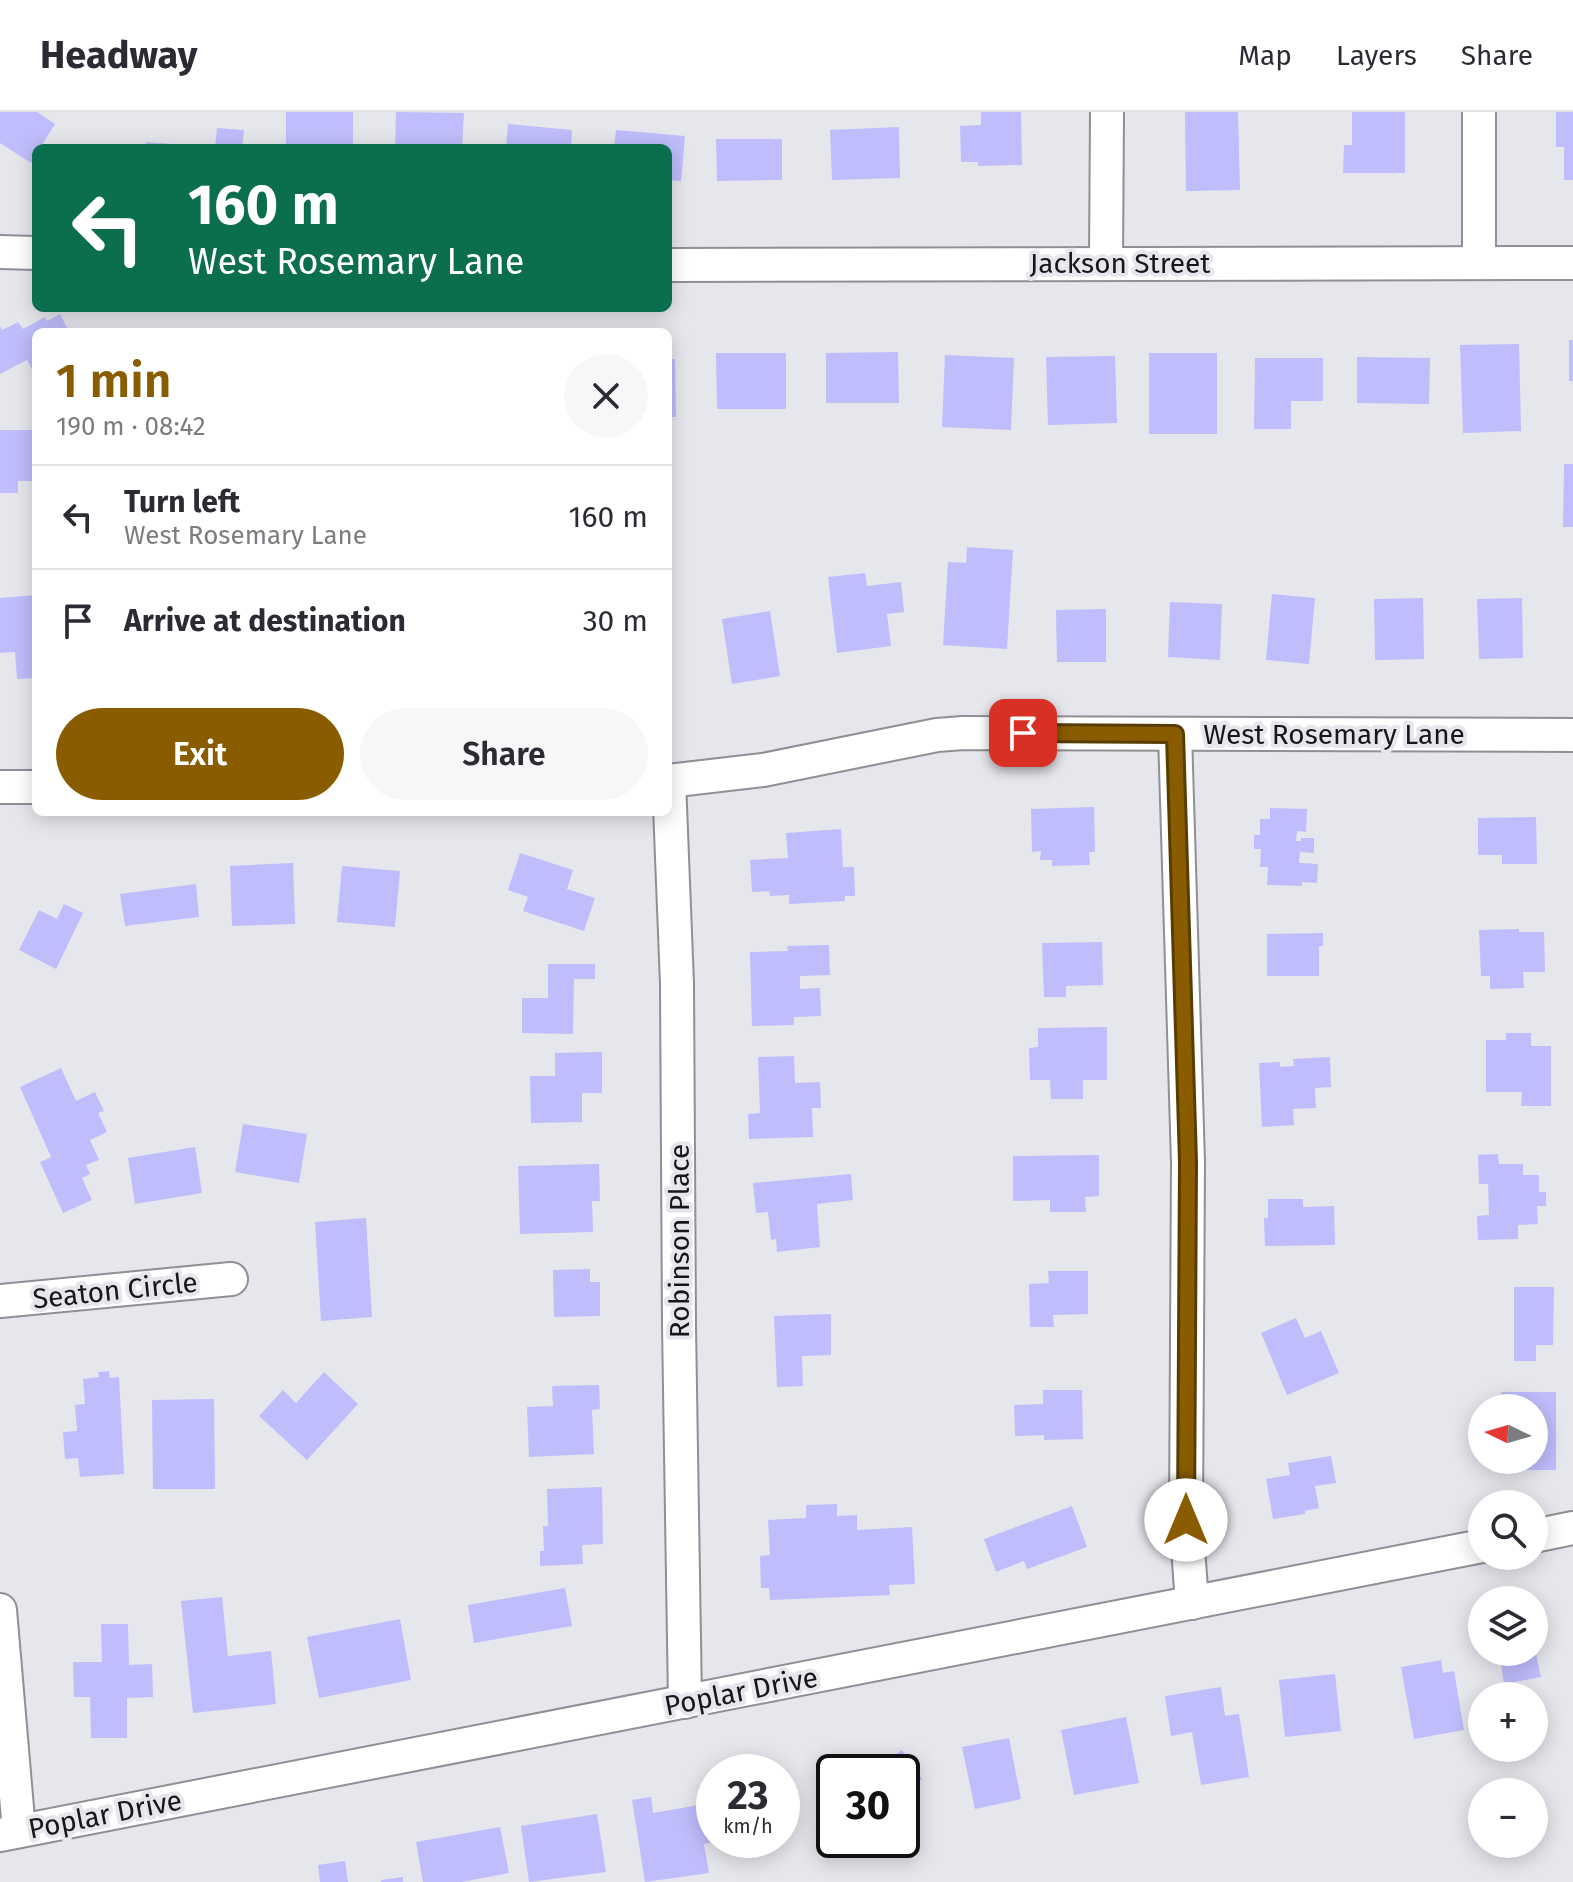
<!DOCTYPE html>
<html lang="en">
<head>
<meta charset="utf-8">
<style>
	:root { --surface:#fff; --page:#f7f7f7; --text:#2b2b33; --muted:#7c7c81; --line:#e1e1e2; --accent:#895c00 }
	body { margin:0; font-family:"Fira Sans",sans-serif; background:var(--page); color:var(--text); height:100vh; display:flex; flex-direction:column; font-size:30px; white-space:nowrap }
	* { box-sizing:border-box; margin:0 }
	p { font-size:26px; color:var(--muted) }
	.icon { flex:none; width:44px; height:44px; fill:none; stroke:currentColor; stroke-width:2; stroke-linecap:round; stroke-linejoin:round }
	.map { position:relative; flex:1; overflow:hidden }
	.sheet { position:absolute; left:32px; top:216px; width:640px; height:488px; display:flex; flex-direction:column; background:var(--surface); border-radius:12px; box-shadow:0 4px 20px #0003 }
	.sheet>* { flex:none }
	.top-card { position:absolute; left:32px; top:32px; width:640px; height:168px; border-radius:12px; box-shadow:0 4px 20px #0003; background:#0b6e4f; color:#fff; overflow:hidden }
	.needle { width:52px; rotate:275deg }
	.controls { position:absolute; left:1468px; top:1282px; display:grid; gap:16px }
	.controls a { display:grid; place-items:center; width:80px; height:80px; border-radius:50%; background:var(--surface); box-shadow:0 4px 20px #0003; font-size:40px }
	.speed { position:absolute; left:696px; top:1642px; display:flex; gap:16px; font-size:40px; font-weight:700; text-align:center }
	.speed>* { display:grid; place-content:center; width:104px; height:104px; border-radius:50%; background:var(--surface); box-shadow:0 4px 20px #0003; line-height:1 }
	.speed small { font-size:20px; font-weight:400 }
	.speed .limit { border:4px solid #111; border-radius:12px; background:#fff; color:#111 }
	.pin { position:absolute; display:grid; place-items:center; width:68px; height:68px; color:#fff; margin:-34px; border-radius:16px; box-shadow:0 4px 12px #0006 }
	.me { position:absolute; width:88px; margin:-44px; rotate:0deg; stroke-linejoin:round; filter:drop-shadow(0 0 6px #0008) }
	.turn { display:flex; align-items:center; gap:28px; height:168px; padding:0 24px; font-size:36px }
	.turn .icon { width:104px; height:104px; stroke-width:2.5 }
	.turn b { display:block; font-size:56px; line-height:68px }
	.round { display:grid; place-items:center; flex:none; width:84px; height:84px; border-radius:42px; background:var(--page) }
	.head { display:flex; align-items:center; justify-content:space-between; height:136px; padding:0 24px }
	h1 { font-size:48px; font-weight:600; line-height:60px; color:var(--accent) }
	.button { display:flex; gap:16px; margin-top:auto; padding:16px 24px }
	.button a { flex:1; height:92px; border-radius:48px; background:var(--accent); color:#fff; font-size:32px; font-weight:600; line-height:92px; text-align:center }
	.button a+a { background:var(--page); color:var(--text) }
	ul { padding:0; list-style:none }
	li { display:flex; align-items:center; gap:24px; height:104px; padding:0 24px; border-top:2px solid var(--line) }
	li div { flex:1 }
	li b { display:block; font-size:30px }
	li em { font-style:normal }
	header { display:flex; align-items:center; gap:48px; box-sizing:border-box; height:112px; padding:0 40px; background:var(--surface); border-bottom:2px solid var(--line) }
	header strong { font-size:38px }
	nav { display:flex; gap:44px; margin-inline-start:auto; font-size:28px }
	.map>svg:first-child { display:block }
</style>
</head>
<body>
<header>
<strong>Headway</strong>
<nav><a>Map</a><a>Layers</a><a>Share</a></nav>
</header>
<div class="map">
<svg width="1573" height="1770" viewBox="0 0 1573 1770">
	<rect width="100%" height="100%" fill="#e6e6ed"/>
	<g fill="#bfbdfb">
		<polygon points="0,0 37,0 55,12 40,36 36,36 36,42 31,51 0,31"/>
		<rect x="286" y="0" width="67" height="36"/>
		<polygon points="396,0 464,1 462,36 395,36"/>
		<polygon points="981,0 1021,0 1022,53 978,54 978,50 961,50 960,14 981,13"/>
		<polygon points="1185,0 1238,0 1240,78 1186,79"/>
		<polygon points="1352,0 1405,0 1405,61 1343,61 1344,33 1352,33"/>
		<polygon points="1556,0 1573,0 1573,68 1564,68 1564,35 1556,35"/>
		<polygon points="508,12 572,18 571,36 506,36"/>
		<polygon points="899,15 900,66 832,68 830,18"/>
		<polygon points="217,16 244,18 242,36 215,36"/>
		<polygon points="616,18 685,24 681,69 668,68 668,36 614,36"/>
		<polygon points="716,27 782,27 782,68 717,69"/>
		<polygon points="146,30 194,34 194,36 146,36"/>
		<polygon points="60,202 69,220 36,220 36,255 32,257 27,248 0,262 0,214 2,218 18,210 23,217 45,205 47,209"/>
		<rect x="1569" y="228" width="4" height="41"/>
		<polygon points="1519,232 1521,319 1463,321 1460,233"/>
		<polygon points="898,240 899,291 826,291 826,241"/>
		<polygon points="716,241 786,241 786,297 717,297"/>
		<rect x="1149" y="241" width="68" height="81"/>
		<polygon points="945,243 1014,246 1011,318 942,315"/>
		<polygon points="1115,244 1117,311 1048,313 1046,245"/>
		<polygon points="1357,245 1430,246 1429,292 1357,291"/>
		<polygon points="1255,246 1323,246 1323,289 1291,289 1291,317 1254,317"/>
		<polygon points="668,247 675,247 676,305 668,305"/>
		<polygon points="0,318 36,318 36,369 18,369 18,381 0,381"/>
		<polygon points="1564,352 1573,352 1573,415 1563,415"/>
		<polygon points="967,435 1013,438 1007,537 943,533 948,450 966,451"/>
		<polygon points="865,461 867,474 901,470 904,500 887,502 891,534 837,541 828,465"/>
		<polygon points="1272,482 1315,486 1309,552 1266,548"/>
		<polygon points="36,483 36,566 17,567 15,540 0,541 0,486"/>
		<polygon points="1423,486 1424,547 1375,548 1374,487"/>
		<polygon points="1522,486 1523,546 1479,547 1477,487"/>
		<polygon points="1170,490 1222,492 1220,548 1168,545"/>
		<polygon points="1106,497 1106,550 1057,550 1056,498"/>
		<polygon points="770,499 780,564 732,572 722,507"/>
		<polygon points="1094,695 1095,740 1089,740 1090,753 1052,754 1052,748 1040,748 1041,739 1032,740 1031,697"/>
		<polygon points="1270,696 1307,697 1306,720 1297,719 1296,729 1301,729 1301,726 1314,726 1314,741 1300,740 1299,751 1318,752 1317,771 1302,770 1302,774 1267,773 1268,755 1260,755 1261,737 1254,737 1254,723 1260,723 1260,707 1270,707"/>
		<polygon points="1536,705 1537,752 1502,752 1502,743 1478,743 1478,706"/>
		<polygon points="841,717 843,755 854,755 855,784 845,784 845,789 789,792 789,783 770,784 769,779 752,780 750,748 788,746 786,721"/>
		<polygon points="520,741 573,758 567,777 595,786 584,819 523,799 528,785 508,778"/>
		<polygon points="293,751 295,812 232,814 230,754"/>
		<polygon points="342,754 400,759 395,815 337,810"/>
		<polygon points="196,772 199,805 125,814 120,782"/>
		<polygon points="64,792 83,801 56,857 19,838 39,798 57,807"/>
		<polygon points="1519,817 1519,820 1544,820 1545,860 1523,860 1524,876 1490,877 1490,864 1481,864 1479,818"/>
		<polygon points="1323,821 1323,834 1319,834 1319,864 1267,864 1267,822"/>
		<polygon points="1102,830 1103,873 1066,874 1066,885 1044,885 1042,831"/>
		<polygon points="829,833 830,863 800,864 800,877 820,876 821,904 794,905 794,913 752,914 750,840 788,839 787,834"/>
		<polygon points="548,852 595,852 595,867 574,867 573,922 522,921 522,886 548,886"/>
		<polygon points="1107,915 1107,968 1083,968 1083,987 1051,987 1050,968 1030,968 1029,936 1038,935 1038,916"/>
		<polygon points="1506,921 1531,921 1531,934 1551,934 1551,994 1521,994 1522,980 1486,980 1486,928 1506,928"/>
		<polygon points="602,940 602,981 582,981 582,1010 531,1011 530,964 555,964 555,941"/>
		<polygon points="794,944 795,971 820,970 821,996 812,996 813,1025 749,1027 748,1002 760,1001 758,945"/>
		<polygon points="1330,945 1331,975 1315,976 1316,996 1293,997 1294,1013 1262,1015 1259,951 1280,950 1280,955 1294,954 1293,947"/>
		<polygon points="61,956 76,989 95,980 104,999 98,1001 107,1020 90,1028 99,1048 86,1053 90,1062 82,1066 92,1088 63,1101 40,1050 51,1045 20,975"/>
		<polygon points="243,1012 307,1022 299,1071 235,1060"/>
		<polygon points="195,1035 202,1081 135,1092 128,1046"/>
		<polygon points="1498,1042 1499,1052 1523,1052 1523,1063 1539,1063 1539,1080 1546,1080 1546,1094 1537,1094 1538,1112 1518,1113 1518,1127 1478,1128 1477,1104 1489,1103 1488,1072 1479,1072 1478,1043"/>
		<polygon points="1099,1043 1099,1084 1085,1085 1086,1100 1050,1100 1050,1088 1013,1089 1013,1044"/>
		<polygon points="599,1052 600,1089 592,1089 593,1120 520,1122 518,1054"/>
		<polygon points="851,1062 853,1088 817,1092 820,1135 777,1140 776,1127 771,1128 768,1100 756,1101 753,1071"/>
		<polygon points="1268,1087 1303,1087 1303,1095 1334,1094 1335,1133 1265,1134 1264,1106 1268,1106"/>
		<polygon points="366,1106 372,1205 321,1209 315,1110"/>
		<polygon points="590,1157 590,1170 600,1170 600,1204 554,1205 553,1158"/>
		<polygon points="1048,1159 1088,1159 1088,1202 1053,1203 1054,1215 1030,1215 1029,1172 1049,1171"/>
		<polygon points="1514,1175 1554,1175 1553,1233 1536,1233 1536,1249 1514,1249"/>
		<polygon points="831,1202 831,1243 802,1244 803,1274 777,1275 774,1204"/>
		<polygon points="1296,1206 1305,1226 1321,1219 1339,1261 1287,1283 1261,1221"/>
		<polygon points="109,1259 110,1266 119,1265 124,1362 80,1365 78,1346 65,1347 63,1320 77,1319 75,1293 85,1292 83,1267 99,1265 98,1260"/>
		<polygon points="324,1260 358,1292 307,1348 259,1304 283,1278 296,1291"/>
		<polygon points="599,1273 600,1297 592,1298 594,1342 529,1345 527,1295 553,1294 552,1274"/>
		<polygon points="1043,1278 1082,1278 1083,1327 1044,1328 1044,1323 1015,1324 1014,1293 1043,1292"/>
		<polygon points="1501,1280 1556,1280 1556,1358 1490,1358 1490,1348 1534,1348 1534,1296 1501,1296"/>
		<polygon points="214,1287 215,1377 153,1377 152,1288"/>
		<polygon points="1331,1344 1336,1371 1315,1374 1319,1396 1305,1399 1305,1402 1273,1407 1266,1367 1290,1363 1288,1351"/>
		<polygon points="602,1375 603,1432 582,1433 583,1452 540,1454 540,1439 544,1439 543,1414 548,1414 547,1377"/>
		<polygon points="837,1392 837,1404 857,1403 857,1418 912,1415 915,1472 889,1473 890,1483 770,1488 769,1476 761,1476 760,1444 770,1443 768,1408 806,1406 806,1393"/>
		<polygon points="1072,1394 1087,1435 1027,1457 1024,1449 996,1460 984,1427"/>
		<polygon points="565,1476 572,1514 474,1531 468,1493"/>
		<polygon points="222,1485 228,1544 271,1539 276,1592 193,1601 181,1489"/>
		<polygon points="400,1507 411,1568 319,1586 307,1525"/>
		<polygon points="101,1512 128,1512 129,1553 152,1552 153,1585 127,1586 127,1626 91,1626 90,1585 74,1585 73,1550 102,1550"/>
		<polygon points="1534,1532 1541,1565 1504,1572 1499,1540 1534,1540"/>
		<polygon points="1441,1548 1443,1561 1454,1559 1464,1618 1414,1627 1401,1555"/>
		<polygon points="1335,1562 1341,1619 1285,1625 1279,1568"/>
		<polygon points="1221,1575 1225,1604 1239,1602 1249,1665 1201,1673 1192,1620 1171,1624 1165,1584"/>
		<polygon points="1126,1605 1139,1671 1074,1683 1061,1618"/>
		<polygon points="1009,1626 1021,1687 975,1697 962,1635"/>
		<polygon points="902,1638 922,1667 906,1678 912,1688 902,1695 902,1660 871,1660"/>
		<polygon points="651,1685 653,1701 710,1691 714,1730 704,1732 709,1761 645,1770 632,1688"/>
		<polygon points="834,1686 834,1707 824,1693"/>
		<polygon points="597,1702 606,1760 529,1770 521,1714"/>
		<polygon points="500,1715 509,1761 462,1770 423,1770 416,1730"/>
		<polygon points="345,1749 348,1770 320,1770 318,1753"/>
		<polygon points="403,1765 403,1770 381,1770 381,1768"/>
	</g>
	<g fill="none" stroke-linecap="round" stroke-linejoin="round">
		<g stroke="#8f8f96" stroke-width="36">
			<g id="minor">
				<polyline points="1479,0 1479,151"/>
				<polyline points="0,140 36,141"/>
				<polyline points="1106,150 1107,0"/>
				<polyline points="668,153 1573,151"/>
				<polyline points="1175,622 1188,1050 1186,1408 1192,1491"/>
				<polyline points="668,669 763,658 937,623 963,621 1573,623"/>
				<polyline points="669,669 677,872 679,1214 685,1590"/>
				<polyline points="0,675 36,675"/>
				<polyline points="0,1189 231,1167"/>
				<polyline points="1534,1424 1573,1416"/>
				<polyline points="0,1498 19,1719"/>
				<polyline points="0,1723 1482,1434"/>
			</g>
		</g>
		<use href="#minor" stroke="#fff" stroke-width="32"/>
	</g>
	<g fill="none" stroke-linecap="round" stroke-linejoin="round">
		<g stroke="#593c00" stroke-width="20">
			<polyline id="route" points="1023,621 1175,622 1188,1050 1186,1408"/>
		</g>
		<use href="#route" stroke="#895c00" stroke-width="14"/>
	</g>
	<g text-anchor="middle" stroke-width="8" stroke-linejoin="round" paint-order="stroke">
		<g font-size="28" fill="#171719" stroke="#e6e6ed">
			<text x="1120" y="161">Jackson Street</text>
			<text x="1334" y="632">West Rosemary Lane</text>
			<text transform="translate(679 1129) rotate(-90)" y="10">Robinson Place</text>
			<text transform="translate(115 1178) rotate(-6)" y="10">Seaton Circle</text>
			<text transform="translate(741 1579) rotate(-11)" y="10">Poplar Drive</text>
			<text transform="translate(105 1702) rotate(-11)" y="10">Poplar Drive</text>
		</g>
	</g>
</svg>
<div class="controls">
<a><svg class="needle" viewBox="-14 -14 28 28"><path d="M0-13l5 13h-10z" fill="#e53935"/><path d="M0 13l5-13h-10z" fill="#7c7c81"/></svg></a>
<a><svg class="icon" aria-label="search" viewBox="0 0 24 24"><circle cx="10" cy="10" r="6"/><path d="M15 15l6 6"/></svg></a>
<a><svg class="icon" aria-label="layers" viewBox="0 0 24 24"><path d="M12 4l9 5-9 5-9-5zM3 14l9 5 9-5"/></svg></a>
<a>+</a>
<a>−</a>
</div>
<div class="speed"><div>23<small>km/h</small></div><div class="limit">30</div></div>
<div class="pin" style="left:1023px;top:621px;background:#d93025"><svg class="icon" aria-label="arrive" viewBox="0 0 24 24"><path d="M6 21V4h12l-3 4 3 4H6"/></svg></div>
<svg class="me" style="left:1186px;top:1408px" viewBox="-20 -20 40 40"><circle r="19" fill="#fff"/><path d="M0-13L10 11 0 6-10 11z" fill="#895c00"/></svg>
<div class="top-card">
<div class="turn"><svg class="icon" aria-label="left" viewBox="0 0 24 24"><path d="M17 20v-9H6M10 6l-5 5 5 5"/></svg><div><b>160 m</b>West Rosemary Lane</div></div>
</div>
<section class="sheet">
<div class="head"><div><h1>1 min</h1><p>190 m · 08:42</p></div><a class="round"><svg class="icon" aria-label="close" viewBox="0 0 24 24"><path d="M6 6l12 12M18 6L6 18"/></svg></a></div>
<ul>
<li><svg class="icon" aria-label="left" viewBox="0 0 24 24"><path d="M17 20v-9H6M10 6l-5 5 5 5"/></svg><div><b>Turn left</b><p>West Rosemary Lane</p></div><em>160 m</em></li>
<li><svg class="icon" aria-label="arrive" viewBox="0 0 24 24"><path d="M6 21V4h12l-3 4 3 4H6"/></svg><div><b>Arrive at destination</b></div><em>30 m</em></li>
</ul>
<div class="button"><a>Exit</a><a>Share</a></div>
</section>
</div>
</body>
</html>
